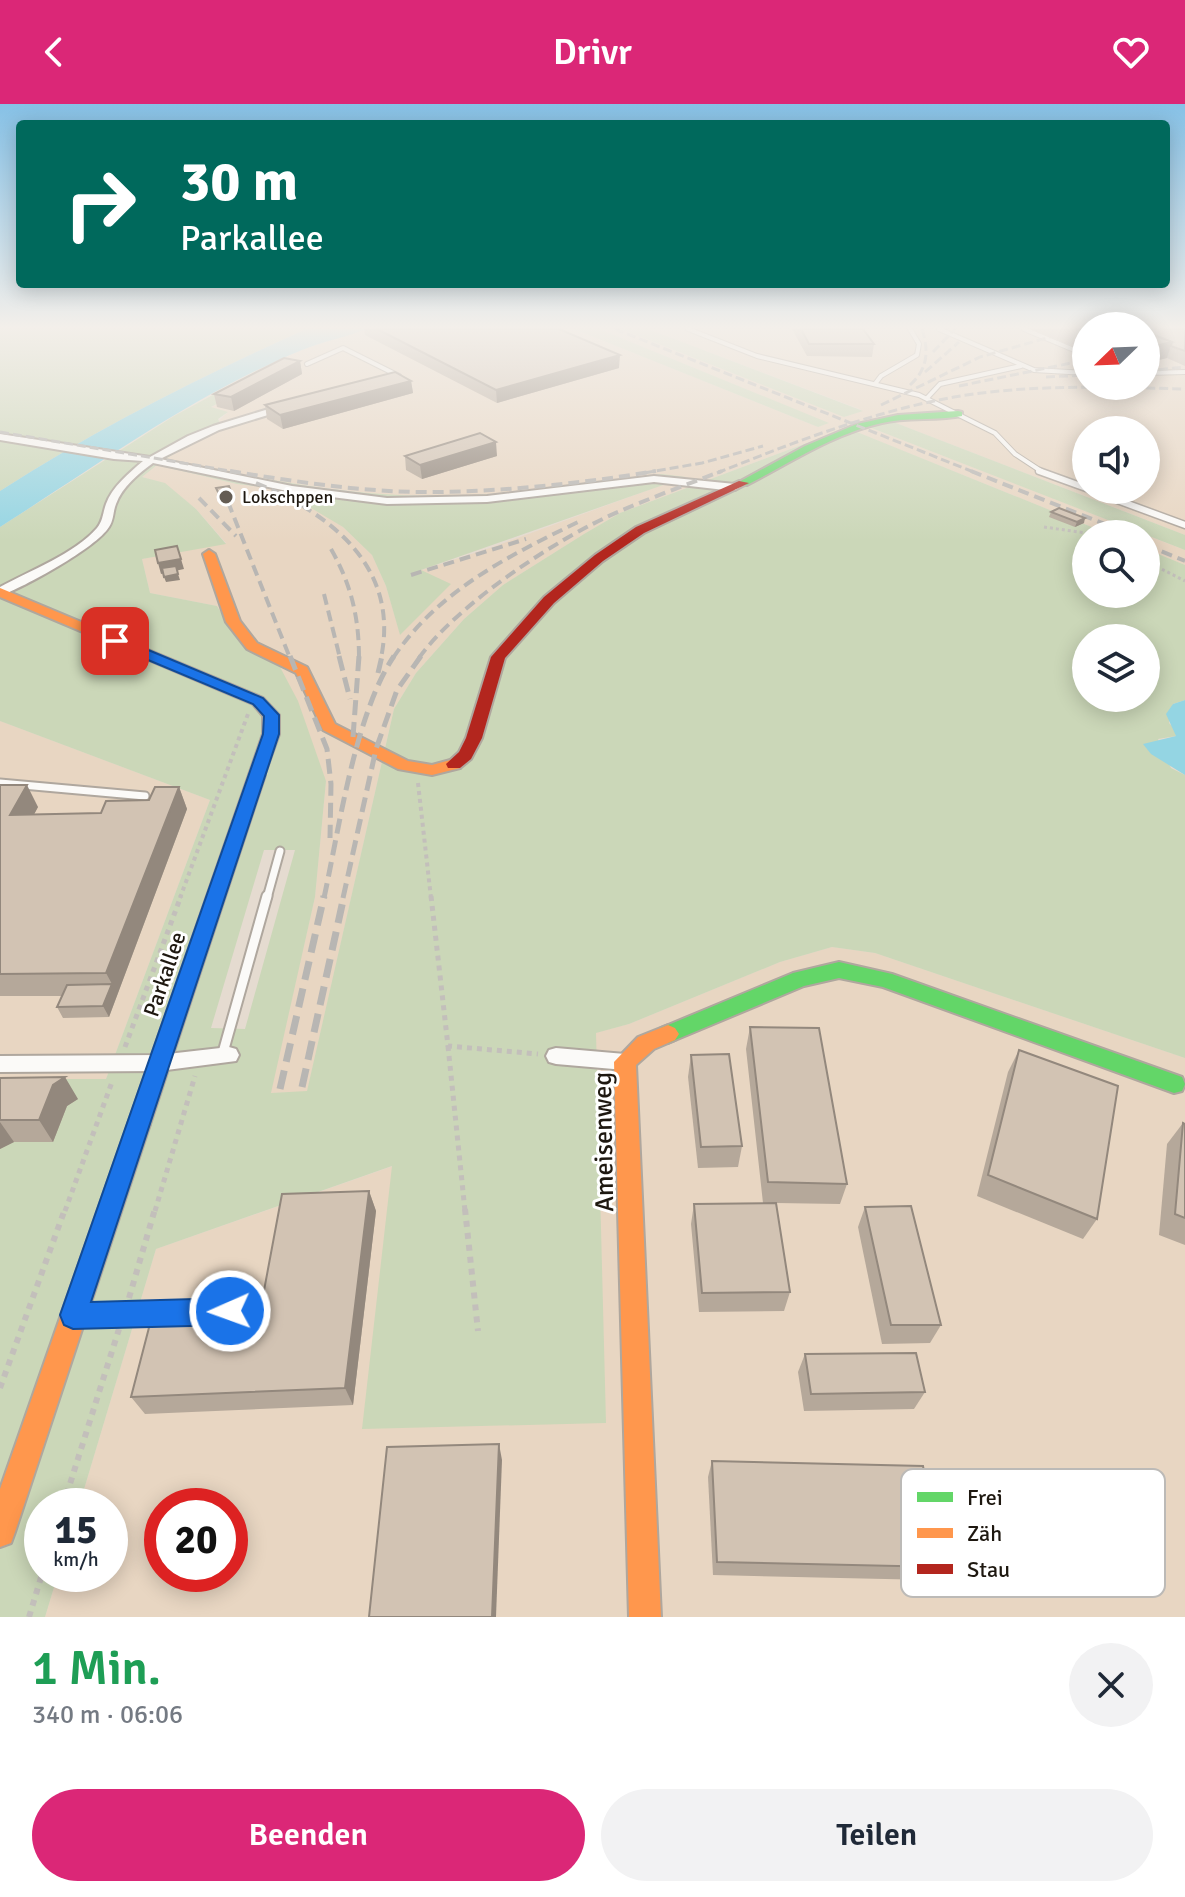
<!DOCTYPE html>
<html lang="de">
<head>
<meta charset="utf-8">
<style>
	:root { --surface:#fff; --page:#f2f2f3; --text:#1f2937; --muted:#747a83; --accent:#db2777 }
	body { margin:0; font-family:Signika,sans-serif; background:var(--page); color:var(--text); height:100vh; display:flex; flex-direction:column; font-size:30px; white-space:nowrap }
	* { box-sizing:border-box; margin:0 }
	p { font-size:26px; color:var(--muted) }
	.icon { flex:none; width:44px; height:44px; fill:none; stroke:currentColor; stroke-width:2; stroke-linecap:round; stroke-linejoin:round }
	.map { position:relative; height:1513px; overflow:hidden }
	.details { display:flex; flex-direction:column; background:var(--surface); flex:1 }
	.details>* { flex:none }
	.guide { position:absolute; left:16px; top:16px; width:1154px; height:168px; border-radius:8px; box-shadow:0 4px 20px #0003; background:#00695c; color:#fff; overflow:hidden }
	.needle { width:52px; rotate:247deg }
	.fabs { position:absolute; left:1072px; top:208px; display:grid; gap:16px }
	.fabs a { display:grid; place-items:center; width:88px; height:88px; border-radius:50%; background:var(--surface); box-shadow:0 4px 20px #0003; font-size:40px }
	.speed { position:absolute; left:24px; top:1384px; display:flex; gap:16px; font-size:40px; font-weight:700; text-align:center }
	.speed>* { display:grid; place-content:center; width:104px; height:104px; border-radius:50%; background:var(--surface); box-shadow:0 4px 20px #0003; line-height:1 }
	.speed small { font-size:20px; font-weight:400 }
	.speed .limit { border:12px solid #d22; background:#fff; color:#111 }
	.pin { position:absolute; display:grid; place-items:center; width:68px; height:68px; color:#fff; margin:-34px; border-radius:16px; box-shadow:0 4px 12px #0006 }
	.me { position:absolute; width:88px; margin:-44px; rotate:268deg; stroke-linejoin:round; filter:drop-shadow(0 0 6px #0008) }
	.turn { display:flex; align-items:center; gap:28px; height:168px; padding:0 32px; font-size:36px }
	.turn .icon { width:104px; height:104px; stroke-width:2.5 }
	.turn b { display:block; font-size:56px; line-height:68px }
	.round { display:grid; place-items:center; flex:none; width:84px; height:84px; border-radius:42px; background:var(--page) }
	.summary { display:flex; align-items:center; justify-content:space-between; height:136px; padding:0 32px }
	h1 { font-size:48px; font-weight:600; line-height:60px; color:#1e9e55 }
	.button { display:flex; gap:16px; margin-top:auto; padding:16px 32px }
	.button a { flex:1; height:92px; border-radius:48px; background:var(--accent); color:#fff; font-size:32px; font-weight:600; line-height:92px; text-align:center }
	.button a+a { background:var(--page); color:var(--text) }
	header { display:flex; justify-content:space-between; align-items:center; height:104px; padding:0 32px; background:var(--accent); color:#fff; font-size:36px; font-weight:600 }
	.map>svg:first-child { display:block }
</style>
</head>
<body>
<header><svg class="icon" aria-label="back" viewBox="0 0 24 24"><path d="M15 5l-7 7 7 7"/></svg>Drivr<svg class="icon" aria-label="heart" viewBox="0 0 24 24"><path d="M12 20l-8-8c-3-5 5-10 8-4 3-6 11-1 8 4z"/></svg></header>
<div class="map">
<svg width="1185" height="1513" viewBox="0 0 1185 1513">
	<rect width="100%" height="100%" fill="#e5dbd0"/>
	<g fill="#e8d6c2" fill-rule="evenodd">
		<path d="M366 225H574L818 323 828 319 599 225H621L845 313 862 306 648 225H1086V282H1146V225H1185V431L883 314 828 331 620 409 584 430 503 481 464 515 416 569 394 605 307 988 270 989 315 793 326 677 217 502 150 489 142 455 226 439 196 405 165 380 142 373 157 361 237 380 279 385 310 401 343 423 372 451 386 482 400 530 450 480 419 467 493 443 684 373 484 391H383L273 377 163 356 205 330 227 309 210 304 270 271 257 267 302 246ZM1086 326H1146V386H1086Z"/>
		<polygon points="869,323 1145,430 1109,430 856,328"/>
		<polygon points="1146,431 1185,446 1185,461 1146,445"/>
		<polygon points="0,617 210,696 106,975 0,975"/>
		<path d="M832 843 875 849 1185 954V1513H45L58 1470H110V1402H79L156 1145 393 1062 363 1325 599 997 595 929 629 920 780 858ZM162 1402H230V1470H162Z"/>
	</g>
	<g fill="#cbd7b8" fill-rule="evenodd">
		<path d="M0 225H306C200 273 98 324 0 387Z"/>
		<polygon points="574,225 599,225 829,319 818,323"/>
		<polygon points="621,225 648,225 863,307 844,313"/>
		<path d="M257 267 271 271 211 303 228 308 218 315 222 323 205 330 164 356C236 369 308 385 382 390 475 397 569 383 662 370L686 373 421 466 451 480 400 531 386 482 372 451 343 423 279 385 237 380 157 361 142 373 165 379 196 405 226 440 142 455 150 489 217 502 241 540 280 563 298 597 326 677 315 793 271 989 307 987 394 605 416 569 464 515 503 481 584 430 620 409 828 331 883 314 1185 431V446L869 323 857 328 1109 430H1086V490H1146V445L1185 461V596L1173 600 1169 619 1175 625 1176 632 1158 635 1171 664 1185 671V954L875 849 832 843 780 858 629 920 596 929 606 1319 362 1325 392 1062 156 1145 79 1402H42V1470H58L45 1513H0V975H106L210 696 0 617V423L174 312ZM1086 534H1146V594H1086ZM264 746H295L245 925 211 924Z"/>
	</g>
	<g fill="#94d5e3">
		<path d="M306 225H366C345 234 323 237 302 246 194 290 98 361 0 423V387C98 324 200 273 306 225Z"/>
		<polygon points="1185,596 1185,671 1151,650 1143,640 1176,632 1166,610 1173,600"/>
	</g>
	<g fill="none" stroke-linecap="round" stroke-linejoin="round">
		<g stroke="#afa79e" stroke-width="6">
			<g id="lane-far4">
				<polyline points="688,225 757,252 919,291 995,329 1015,350 1044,369"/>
				<polyline points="939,225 1034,266 1086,269"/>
				<polyline points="1024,225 1086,251"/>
				<polyline points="307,260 343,244 399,272"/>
				<polyline points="1146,269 1185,268"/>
				<polyline points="875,280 881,272 917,251 919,240 910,225"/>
				<polyline points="927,294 940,280 1021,262"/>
			</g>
		</g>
		<g stroke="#afa79e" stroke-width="9">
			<g id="lane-far3">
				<polyline points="1039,367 1086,384"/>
				<polyline points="1090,386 1185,421"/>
			</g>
		</g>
		<g stroke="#afa79e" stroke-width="11">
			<g id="lane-far2">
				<polyline points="0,679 145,692"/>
				<polyline points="267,794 280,747"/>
			</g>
		</g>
		<g stroke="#afa79e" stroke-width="13">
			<polyline id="lane-far1" points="222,952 267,792"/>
		</g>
		<g stroke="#afa79e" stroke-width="16">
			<polyline id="lane" points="82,1211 230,1207"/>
		</g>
		<g stroke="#afa79e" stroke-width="4">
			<g id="street">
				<path d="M288 299 292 302 291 304 219 326 160 355 292 382 387 394 487 392 654 372 735 380 740 383 735 386H725L654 378 487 398 387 400 292 388 153 359C139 369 122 383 116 400 113 407 114 416 109 423 96 444 24 483 0 492V483C29 467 76 449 97 424 103 417 103 408 106 400 112 383 129 369 143 357L114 355 0 336V330L150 353 188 332 213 322Z"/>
				<polygon points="229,943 236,945 239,951 236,957 159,967 0,968 0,952 159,951"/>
				<polygon points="556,944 625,950 632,952 635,958 632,964 625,966 556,960 549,958 546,952 549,946"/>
			</g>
		</g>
		<g stroke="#afa79e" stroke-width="4">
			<g id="fast">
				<path d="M958 307 962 308V312C935 317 908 313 882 319 833 330 790 359 747 381L737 379 805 342 857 320 898 311Z"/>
				<polygon points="839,858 892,870 1182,973 1185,980 1182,987 1174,989 883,883 839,874 804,882 668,939 661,936 657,930 661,924 793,869"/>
			</g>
		</g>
		<g stroke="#afa79e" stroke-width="4">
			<g id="slow">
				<polygon points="209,446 215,450 240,517 257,539 307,563 335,620 408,657 432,661 454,655 462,660 460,664 432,671 398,665 323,626 296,569 247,545 226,518 203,450"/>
				<polygon points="0,484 263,594 279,611 279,630 263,675 251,675 249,671 263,630 263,612 253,600 0,493"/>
				<polygon points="668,921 675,924 679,930 675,936 654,945 636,961 661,1513 629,1513 614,958 638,933"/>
				<polygon points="139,1010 147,1013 150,1020 15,1428 11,1439 0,1443 0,1385 128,1020 131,1013"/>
			</g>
		</g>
		<g stroke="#afa79e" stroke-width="4">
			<g id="jam">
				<polygon points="739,377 749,379 644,429 603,457 554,499 505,554 482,634 471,655 460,664 448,664 446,660 459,648 466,634 491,553 544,493 595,451 636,423"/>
				<polygon points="257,666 265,671 150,1020 147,1027 139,1030 131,1027 128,1020 249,671"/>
			</g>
		</g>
		<g stroke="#c3bfbb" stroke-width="3" stroke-dasharray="3 3" stroke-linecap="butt">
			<polyline points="1044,423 1093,430"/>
			<polyline points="1146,457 1185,477"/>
		</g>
		<g stroke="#c3bfbb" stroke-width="4" stroke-dasharray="4 4" stroke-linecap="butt">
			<polyline points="418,679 431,794"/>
			<polyline points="180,794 248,610"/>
		</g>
		<g stroke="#c3bfbb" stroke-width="5" stroke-dasharray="5 5" stroke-linecap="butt">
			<polyline points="431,792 448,942 538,950"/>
			<polyline points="448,942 465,1107"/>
			<polyline points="125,943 181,792"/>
			<polyline points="65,1107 112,978"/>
			<polyline points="155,1107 195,972"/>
		</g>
		<g stroke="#c3bfbb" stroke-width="6" stroke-dasharray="6 6" stroke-linecap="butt">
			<polyline points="465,1105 478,1227"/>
			<polyline points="129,1194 155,1105"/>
			<polyline points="0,1284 65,1105"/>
			<polyline points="63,1402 119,1225"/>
			<polyline points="29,1513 42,1470"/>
		</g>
		<use href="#lane-far4" stroke="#fbfaf8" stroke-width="4"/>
		<use href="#lane-far3" stroke="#fbfaf8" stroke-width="6"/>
		<use href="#lane-far2" stroke="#fbfaf8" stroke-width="7"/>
		<use href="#lane-far1" stroke="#fbfaf8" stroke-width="9"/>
		<use href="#lane" stroke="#fbfaf8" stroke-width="12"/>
		<use href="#street" fill="#fbfaf8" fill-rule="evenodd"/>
		<use href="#fast" fill="#63d668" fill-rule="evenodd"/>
		<use href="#slow" fill="#ff974d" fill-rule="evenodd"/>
		<use href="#jam" fill="#b3261e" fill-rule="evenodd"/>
		<g stroke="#b8b6b3" stroke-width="3" stroke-dasharray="9 4" stroke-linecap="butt">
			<polyline points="615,225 976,369"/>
			<polyline points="933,248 955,225"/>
			<polyline points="1146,267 1185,263"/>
			<polyline points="925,268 959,238"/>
			<polyline points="1046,273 1086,271"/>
			<path d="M910 281C928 265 929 247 922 225"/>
			<polyline points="959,282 1086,256"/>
			<polyline points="881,301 980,253 1050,233"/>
			<polyline points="0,328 242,369"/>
			<polyline points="644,369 702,359 763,342"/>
			<path d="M717 369C794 338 872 308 954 293 1030 280 1108 283 1185 285"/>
		</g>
		<g stroke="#b8b6b3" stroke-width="4" stroke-dasharray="11 6" stroke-linecap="butt">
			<path d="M230 367C298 378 367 389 437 388 510 387 584 379 656 367"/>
			<polyline points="971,367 1130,430"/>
			<path d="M256 379C331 410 400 463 381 554"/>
			<polyline points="199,394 236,432"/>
			<polyline points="228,398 290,554"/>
			<polyline points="1146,441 1185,457"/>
			<path d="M331 445C351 480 359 513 359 554"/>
			<polyline points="411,471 526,435"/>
			<polyline points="324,490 340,554"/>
			<path d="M393 554C438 487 508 452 578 418"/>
			<path d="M419 554C457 500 559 433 620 407 653 393 688 380 722 367"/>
		</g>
		<g stroke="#b8b6b3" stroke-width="5" stroke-dasharray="15 7" stroke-linecap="butt">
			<polyline points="290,552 327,645 331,680 330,734"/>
			<polyline points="339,552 350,595"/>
			<polyline points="378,569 382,552"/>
			<polyline points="353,633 359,552"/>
			<path d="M324 794C339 725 355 610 394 552"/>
			<polyline points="343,794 376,645 397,586 421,552"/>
		</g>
		<g stroke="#b8b6b3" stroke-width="7" stroke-dasharray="19 9" stroke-linecap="butt">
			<polyline points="302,983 344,792"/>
			<polyline points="280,985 324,792"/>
		</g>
	</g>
	<g fill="#b5a89a">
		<polygon points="364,225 559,225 619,264 497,299 365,231"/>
		<polygon points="792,225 863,225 874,240 872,253 807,252"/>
		<polygon points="1031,225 1086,225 1086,248"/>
		<polygon points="1146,225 1185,225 1185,262 1167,254 1146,259"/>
		<polygon points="300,257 302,270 234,307 217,303 214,290"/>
		<polygon points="411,277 413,289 283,325 267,315 265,301"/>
		<polygon points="405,352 497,352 422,375 406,366"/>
		<polygon points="1051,408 1084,419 1075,423 1049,413"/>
		<polygon points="0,681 38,703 34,710 101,709 149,696 179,683 187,705 109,913 63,914 57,903 62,892 0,892"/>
		<polygon points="750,923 847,1080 840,1100 776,1099 790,1188 784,1207 699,1208 691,1120 694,1100 763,1099 746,945"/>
		<polygon points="1019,946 1097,1115 1083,1135 977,1092 1008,968"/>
		<polygon points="691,951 742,1042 738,1063 698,1064 688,973"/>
		<polygon points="0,974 78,995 67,1002 53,1038 14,1038 0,1045"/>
		<polygon points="1183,1019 1185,1020 1185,1141 1159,1131 1167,1040"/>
		<polygon points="369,1087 376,1107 353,1301 145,1310 131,1293 260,1208"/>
		<polygon points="865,1103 941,1221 930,1239 882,1240 858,1123"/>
		<polygon points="805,1250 925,1288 914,1305 804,1307 798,1268"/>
		<polygon points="712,1357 942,1463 930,1476 713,1471 708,1373"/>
	</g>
	<g fill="#93887d">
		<polygon points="1172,238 1167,254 1146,259 1146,244"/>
		<polygon points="620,251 619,264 497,299 496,286"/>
		<polygon points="300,257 302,270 234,307 231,293"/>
		<polygon points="411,277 413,289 283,325 280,311"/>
		<polygon points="496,338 497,352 422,375 420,361"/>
		<polygon points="233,392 234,397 222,399 221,394"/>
		<polygon points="1085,414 1084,419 1075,423 1077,418"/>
		<polygon points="181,455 184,465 161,470 158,459"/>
		<polygon points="178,470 180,476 166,478 164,473"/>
		<polygon points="27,681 38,703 22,733 10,711"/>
		<polygon points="179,683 187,705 109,913 103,902 112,880 106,869"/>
		<polygon points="65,973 78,995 67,1002 53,1038 39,1016 53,981"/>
		<polygon points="0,1018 14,1038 0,1045"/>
		<polygon points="369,1087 376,1107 353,1301 345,1284"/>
		<polygon points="499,1340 502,1356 496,1513 492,1513"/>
	</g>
	<g fill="#d2c3b3" stroke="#93887d" stroke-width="2">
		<polygon points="377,225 559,225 620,251 496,286"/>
		<polygon points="801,225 863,225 874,240 809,240"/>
		<polygon points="1075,225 1086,225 1086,230"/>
		<polygon points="1146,225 1185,225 1185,247 1171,242 1172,238 1146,228"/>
		<polygon points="1146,228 1172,238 1146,244"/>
		<polygon points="284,254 300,257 231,293 214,290"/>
		<polygon points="395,268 411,277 280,311 265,301"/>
		<polygon points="480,329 496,338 420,361 405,352"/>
		<polygon points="229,382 233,392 221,394 216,384"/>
		<polygon points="1059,404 1085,414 1077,418 1051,408"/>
		<polygon points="177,442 181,455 158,459 155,446"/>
		<polygon points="176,462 178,470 164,473 162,464"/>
		<polygon points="0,681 27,681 10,711 101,709 106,697 149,696 155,683 179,683 106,869 0,870"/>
		<polygon points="112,880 103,902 57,903 67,881"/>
		<polygon points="750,923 819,924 847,1080 768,1078"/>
		<polygon points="1019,946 1118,982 1097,1115 988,1071"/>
		<polygon points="729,950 742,1042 701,1043 691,951"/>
		<polygon points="65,973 53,981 39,1016 0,1016 0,974"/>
		<polygon points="1183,1019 1185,1020 1185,1114 1175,1110"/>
		<polygon points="369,1087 345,1284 131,1293 152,1212 260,1208 282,1090"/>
		<polygon points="776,1099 790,1188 702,1189 694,1100"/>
		<polygon points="911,1102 941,1221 891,1221 865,1103"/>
		<polygon points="916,1249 925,1288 811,1290 805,1250"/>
		<polygon points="499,1340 492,1513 369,1513 387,1343"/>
		<polygon points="712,1357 923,1362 942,1463 717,1458"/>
	</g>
	<linearGradient id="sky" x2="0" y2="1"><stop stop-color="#86c1e6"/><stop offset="0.51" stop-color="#f3efea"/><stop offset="1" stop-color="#f3efea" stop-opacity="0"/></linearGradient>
	<rect width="1185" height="437" fill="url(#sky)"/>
	<polygon fill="#1a73e8" stroke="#114b97" stroke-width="2" points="115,532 263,594 279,611 279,630 91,1198 230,1194 239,1198 243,1207 239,1217 230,1221 73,1225 64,1221 60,1211 263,630 264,612 253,600 110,540 110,534"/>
	<circle fill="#645c53" stroke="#fff" stroke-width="3" cx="226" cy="393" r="8"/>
	<g text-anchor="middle" stroke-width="6" stroke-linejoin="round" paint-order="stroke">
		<g font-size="18" fill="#1e1810" stroke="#fff" text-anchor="start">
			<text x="242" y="399">Lokschppen</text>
		</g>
		<g font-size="22" fill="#1e1810" stroke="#fff">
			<text transform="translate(164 870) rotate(-71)" y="8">Parkallee</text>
		</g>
		<g font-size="26" fill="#1e1810" stroke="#fff">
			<text transform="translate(603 1038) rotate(-91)" y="9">Ameisenweg</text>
		</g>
	</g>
	<rect x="901" y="1365" width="264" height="128" rx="12" fill="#fff" stroke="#bcbab7" stroke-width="2"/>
	<rect x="917" y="1388" width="36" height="10" fill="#63d668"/>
	<rect x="917" y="1424" width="36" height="10" fill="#ff974d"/>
	<rect x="917" y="1460" width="36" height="10" fill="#b3261e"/>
	<g font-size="22" fill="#1e1810">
		<text x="967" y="1401">Frei</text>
		<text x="967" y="1437">Zäh</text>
		<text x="967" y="1473">Stau</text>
	</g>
</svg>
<div class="fabs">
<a><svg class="needle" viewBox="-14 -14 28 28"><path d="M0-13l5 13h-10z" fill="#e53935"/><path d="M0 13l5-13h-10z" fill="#747a83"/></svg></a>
<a><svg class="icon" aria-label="sound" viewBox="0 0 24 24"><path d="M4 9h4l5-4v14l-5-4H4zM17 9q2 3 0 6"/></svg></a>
<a><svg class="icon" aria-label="search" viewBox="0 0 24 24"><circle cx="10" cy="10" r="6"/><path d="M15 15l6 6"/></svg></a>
<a><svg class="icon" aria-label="layers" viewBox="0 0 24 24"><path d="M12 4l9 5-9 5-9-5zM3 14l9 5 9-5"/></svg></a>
</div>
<div class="speed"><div>15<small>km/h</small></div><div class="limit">20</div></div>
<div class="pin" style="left:115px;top:537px;background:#d93025"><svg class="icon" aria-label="arrive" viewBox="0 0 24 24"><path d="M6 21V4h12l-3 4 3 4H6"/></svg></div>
<svg class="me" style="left:230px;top:1207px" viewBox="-20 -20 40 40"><circle r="17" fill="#1a73e8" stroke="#fff" stroke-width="3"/><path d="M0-11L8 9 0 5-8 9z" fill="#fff"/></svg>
<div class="guide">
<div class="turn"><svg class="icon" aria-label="right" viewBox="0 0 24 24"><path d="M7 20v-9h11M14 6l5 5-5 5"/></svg><div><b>30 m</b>Parkallee</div></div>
</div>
</div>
<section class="details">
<div class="summary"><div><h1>1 Min.</h1><p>340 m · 06:06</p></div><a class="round"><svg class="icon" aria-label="close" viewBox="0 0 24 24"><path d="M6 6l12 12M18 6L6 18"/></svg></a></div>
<div class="button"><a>Beenden</a><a>Teilen</a></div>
</section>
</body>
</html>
